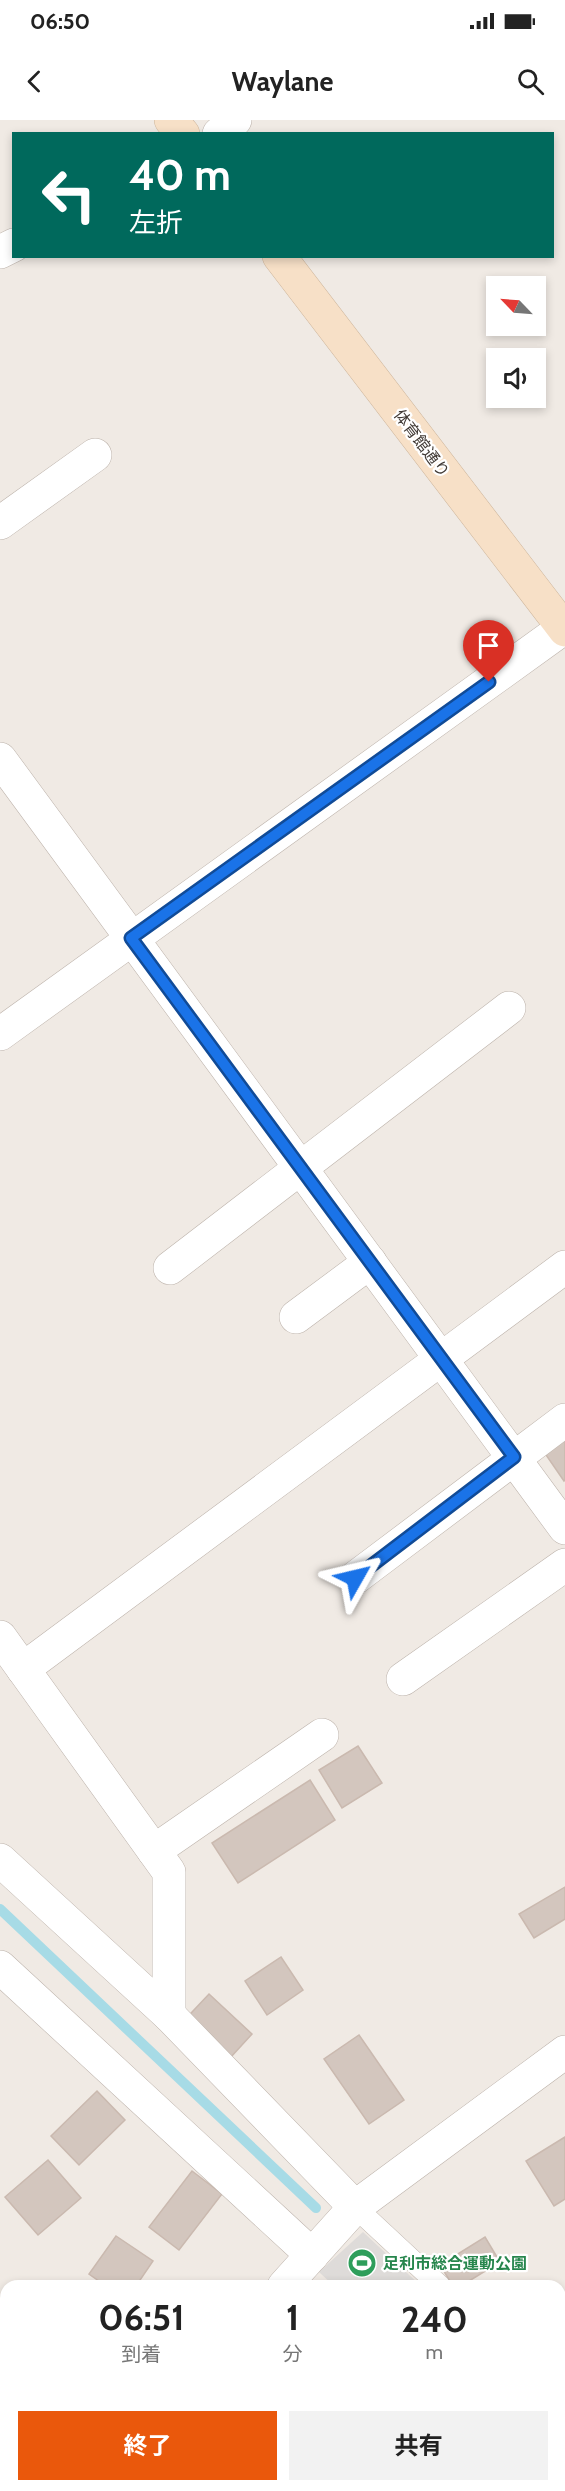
<!DOCTYPE html>
<html lang="ja">
<head>
<meta charset="utf-8">
<style>
	:root { --surface:#fff; --page:#f2f2f2; --text:#222; --muted:#767676; --accent:#ea580c }
	body { margin:0; font-family:Cabin,"Noto Sans JP",sans-serif; background:var(--page); color:var(--text); height:100vh; display:flex; flex-direction:column; font-size:22px; white-space:nowrap }
	* { box-sizing:border-box; margin:0 }
	p { font-size:20px; color:var(--muted) }
	.icon { flex:none; width:33px; height:33px; fill:none; stroke:currentColor; stroke-width:2; stroke-linecap:round; stroke-linejoin:round }
	.map { position:relative; flex:1; overflow:hidden }
	.side { position:absolute; left:0px; top:2160px; width:566px; height:212px; display:flex; flex-direction:column; background:var(--surface); border-radius:18px 18px 0 0; box-shadow:0 3px 9px #0003 }
	.side>* { flex:none }
	.guide { position:absolute; left:12px; top:12px; width:542px; height:126px; border-radius:0px; box-shadow:0 3px 9px #0003; background:#00695c; color:#fff; overflow:hidden }
	.needle { width:39px; rotate:295deg }
	.controls { position:absolute; left:486px; top:156px; display:grid; gap:12px }
	.controls a { display:grid; place-items:center; width:60px; height:60px; border-radius:0px; background:var(--surface); box-shadow:0 3px 9px #0003; font-size:30px }
	.pin { position:absolute; display:grid; place-items:center; width:51px; height:51px; color:#fff; margin:-62px -26px; border-radius:50% 50% 50% 0; rotate:-45deg; box-shadow:0 0 6px #0007 }
	.pin .icon { rotate:45deg }
	.me { position:absolute; width:66px; margin:-33px; rotate:53deg; stroke-linejoin:round; filter:drop-shadow(0 0 4px #0008) }
	.turn { display:flex; align-items:center; gap:21px; height:126px; padding:0 18px; font-size:27px }
	.turn .icon { width:78px; height:78px; stroke-width:2.5 }
	.turn b { display:block; font-size:42px; line-height:51px }
	.eta { display:flex; justify-content:space-evenly; align-items:center; height:102px; text-align:center }
	.eta b { font-size:36px; font-weight:700; line-height:42px }
	.action { display:flex; gap:12px; margin-top:auto; padding:12px 18px }
	.action a { flex:1; height:69px; border-radius:0px; background:var(--accent); color:#fff; font-size:24px; font-weight:700; line-height:69px; text-align:center }
	.action a+a { background:var(--page); color:var(--text) }
	.status { display:flex; justify-content:space-between; align-items:center; height:42px; padding:0 30px; background:var(--surface); direction:ltr }
	.status svg { height:16px; fill:currentColor }
	header { display:flex; justify-content:space-between; align-items:center; height:78px; padding:0 18px; background:var(--surface); font-size:27px; font-weight:700 }
	.map>svg:first-child { display:block }
</style>
</head>
<body>
<div class="status"><b>06:50</b><svg viewBox="0 0 49 12"><path d="M0 12V9h3v3zM5 12V6h3v6zM10 12V3h3v9zM15 12V0h3v12zM26 1h20v11H26zM47 4h2v5h-2z"/></svg></div>
<header><svg class="icon" aria-label="back" viewBox="0 0 24 24"><path d="M15 5l-7 7 7 7"/></svg>Waylane<svg class="icon" aria-label="search" viewBox="0 0 24 24"><circle cx="10" cy="10" r="6"/><path d="M15 15l6 6"/></svg></header>
<div class="map">
<svg width="565" height="2371" viewBox="0 0 565 2371">
	<rect width="100%" height="100%" fill="#f0eae4"/>
	<polygon fill="#d6e0b2" points="560,2295 565,2300 565,2371 115,2371 120,2366 560,2366"/>
	<g fill="#dedbd9">
		<polygon points="363,2112 421,2166 334,2166 319,2152"/>
		<polygon points="560,2295 565,2300 565,2371 554,2371 548,2366 560,2366"/>
	</g>
	<g fill="none" stroke-linecap="round" stroke-linejoin="round">
		<polyline stroke="#a7dbe6" stroke-width="10" points="0,1789 316,2088"/>
	</g>
	<g fill="#d3c6be" stroke="#cab9af" stroke-width="1.5">
		<polygon points="565,1317 565,1360 564,1361 544,1332"/>
		<polygon points="358,1626 382,1663 342,1688 319,1650"/>
		<polygon points="310,1660 335,1700 238,1763 212,1723"/>
		<polygon points="565,1767 565,1799 534,1818 519,1794"/>
		<polygon points="281,1837 303,1870 267,1895 245,1861"/>
		<polygon points="209,1874 252,1914 220,1949 177,1908"/>
		<polygon points="359,1915 404,1980 369,2004 324,1939"/>
		<polygon points="97,1971 125,2000 79,2045 51,2016"/>
		<polygon points="565,2017 565,2079 554,2086 526,2041"/>
		<polygon points="48,2040 81,2078 38,2115 5,2077"/>
		<polygon points="192,2051 222,2074 179,2130 149,2107"/>
		<polygon points="116,2116 153,2141 136,2166 106,2166 89,2154"/>
		<polygon points="485,2117 500,2142 461,2166 453,2166 440,2145"/>
		<polygon points="4,2271 6,2274 6,2342 0,2346 0,2274"/>
	</g>
	<g fill="none" stroke-linecap="round" stroke-linejoin="round">
		<g stroke="#bdb3ab" stroke-width="22">
			<g id="lane">
				<polyline points="355,2087 440,2166"/>
				<polyline points="560,2277 565,2282"/>
				<polyline points="190,2371 195,2366"/>
			</g>
		</g>
		<g stroke="#bdb3ab" stroke-width="34">
			<g id="street">
				<polyline points="219,14 235,0"/>
				<polyline points="0,132 14,125"/>
				<polyline points="0,403 95,335"/>
				<polyline points="0,639 565,1408"/>
				<polyline points="0,914 565,507"/>
				<polyline points="170,1148 509,888"/>
				<polyline points="296,1197 370,1142"/>
				<polyline points="355,1458 565,1300"/>
				<polyline points="0,1517 169,1752 169,1895"/>
				<polyline points="23,1549 565,1147"/>
				<polyline points="403,1559 565,1445"/>
				<polyline points="154,1731 322,1615"/>
				<polyline points="0,1740 169,1895 355,2087"/>
				<polyline points="0,1847 312,2135"/>
				<polyline points="284,2166 355,2087 565,1932"/>
				<polyline points="92,2371 97,2366"/>
			</g>
		</g>
		<g stroke="#cdb59b" stroke-width="34">
			<g id="secondary">
				<polyline points="171,0 183,14"/>
				<polyline points="279,136 565,510"/>
			</g>
		</g>
		<use href="#lane" stroke="#fff" stroke-width="21"/>
		<use href="#street" stroke="#fff" stroke-width="33"/>
		<use href="#secondary" stroke="#f7e0c7" stroke-width="33"/>
	</g>
	<g fill="none" stroke-linecap="round" stroke-linejoin="round">
		<g stroke="#114b97" stroke-width="15">
			<polyline id="route" points="355,1458 514,1337 131,818 489,562"/>
		</g>
		<use href="#route" stroke="#1a73e8" stroke-width="10"/>
	</g>
	<defs>
		<g id="stadium-disc" transform="scale(1.5)"><circle r="9.5" fill="#2e9e5b" stroke="#fff"/><path d="M0-5a6.5 5 0 1 0 0 10a6.5 5 0 1 0 0-10ZM-3.5-1.8h7v3.6h-7Z" fill="#fff"/></g>
	</defs>
	<g fill-rule="evenodd">
		<use href="#stadium-disc" x="362" y="2143"/>
	</g>
	<g text-anchor="middle" stroke-width="4.5" stroke-linejoin="round" paint-order="stroke">
		<g font-size="16" fill="#413a35" stroke="#fff">
			<text transform="translate(422 323) rotate(53)" y="6">体育館通り</text>
		</g>
		<g font-size="16" font-weight="bold" fill="#27864d" stroke="#fff" text-anchor="start">
			<text x="383" y="2149">足利市総合運動公園</text>
		</g>
	</g>
</svg>
<div class="controls">
<a><svg class="needle" viewBox="-14 -14 28 28"><path d="M0-13l5 13h-10z" fill="#e53935"/><path d="M0 13l5-13h-10z" fill="#767676"/></svg></a>
<a><svg class="icon" aria-label="sound" viewBox="0 0 24 24"><path d="M4 9h4l5-4v14l-5-4H4zM17 9q2 3 0 6"/></svg></a>
</div>
<div class="pin" style="left:489px;top:562px;background:#d93025"><svg class="icon" aria-label="arrive" viewBox="0 0 24 24"><path d="M6 21V4h12l-3 4 3 4H6"/></svg></div>
<svg class="me" style="left:355px;top:1458px" viewBox="-20 -20 40 40"><path d="M0-17L14 15 0 8-14 15z" fill="#1a73e8" stroke="#fff" stroke-width="4"/></svg>
<div class="guide">
<div class="turn"><svg class="icon" aria-label="left" viewBox="0 0 24 24"><path d="M17 20v-9H6M10 6l-5 5 5 5"/></svg><div><b>40 m</b>左折</div></div>
</div>
<section class="side">
<div class="eta">
<div><b>06:51</b><p>到着</p></div>
<div><b>1</b><p>分</p></div>
<div><b>240</b><p>m</p></div>
</div>
<div class="action"><a>終了</a><a>共有</a></div>
</section>
</div>
</body>
</html>
